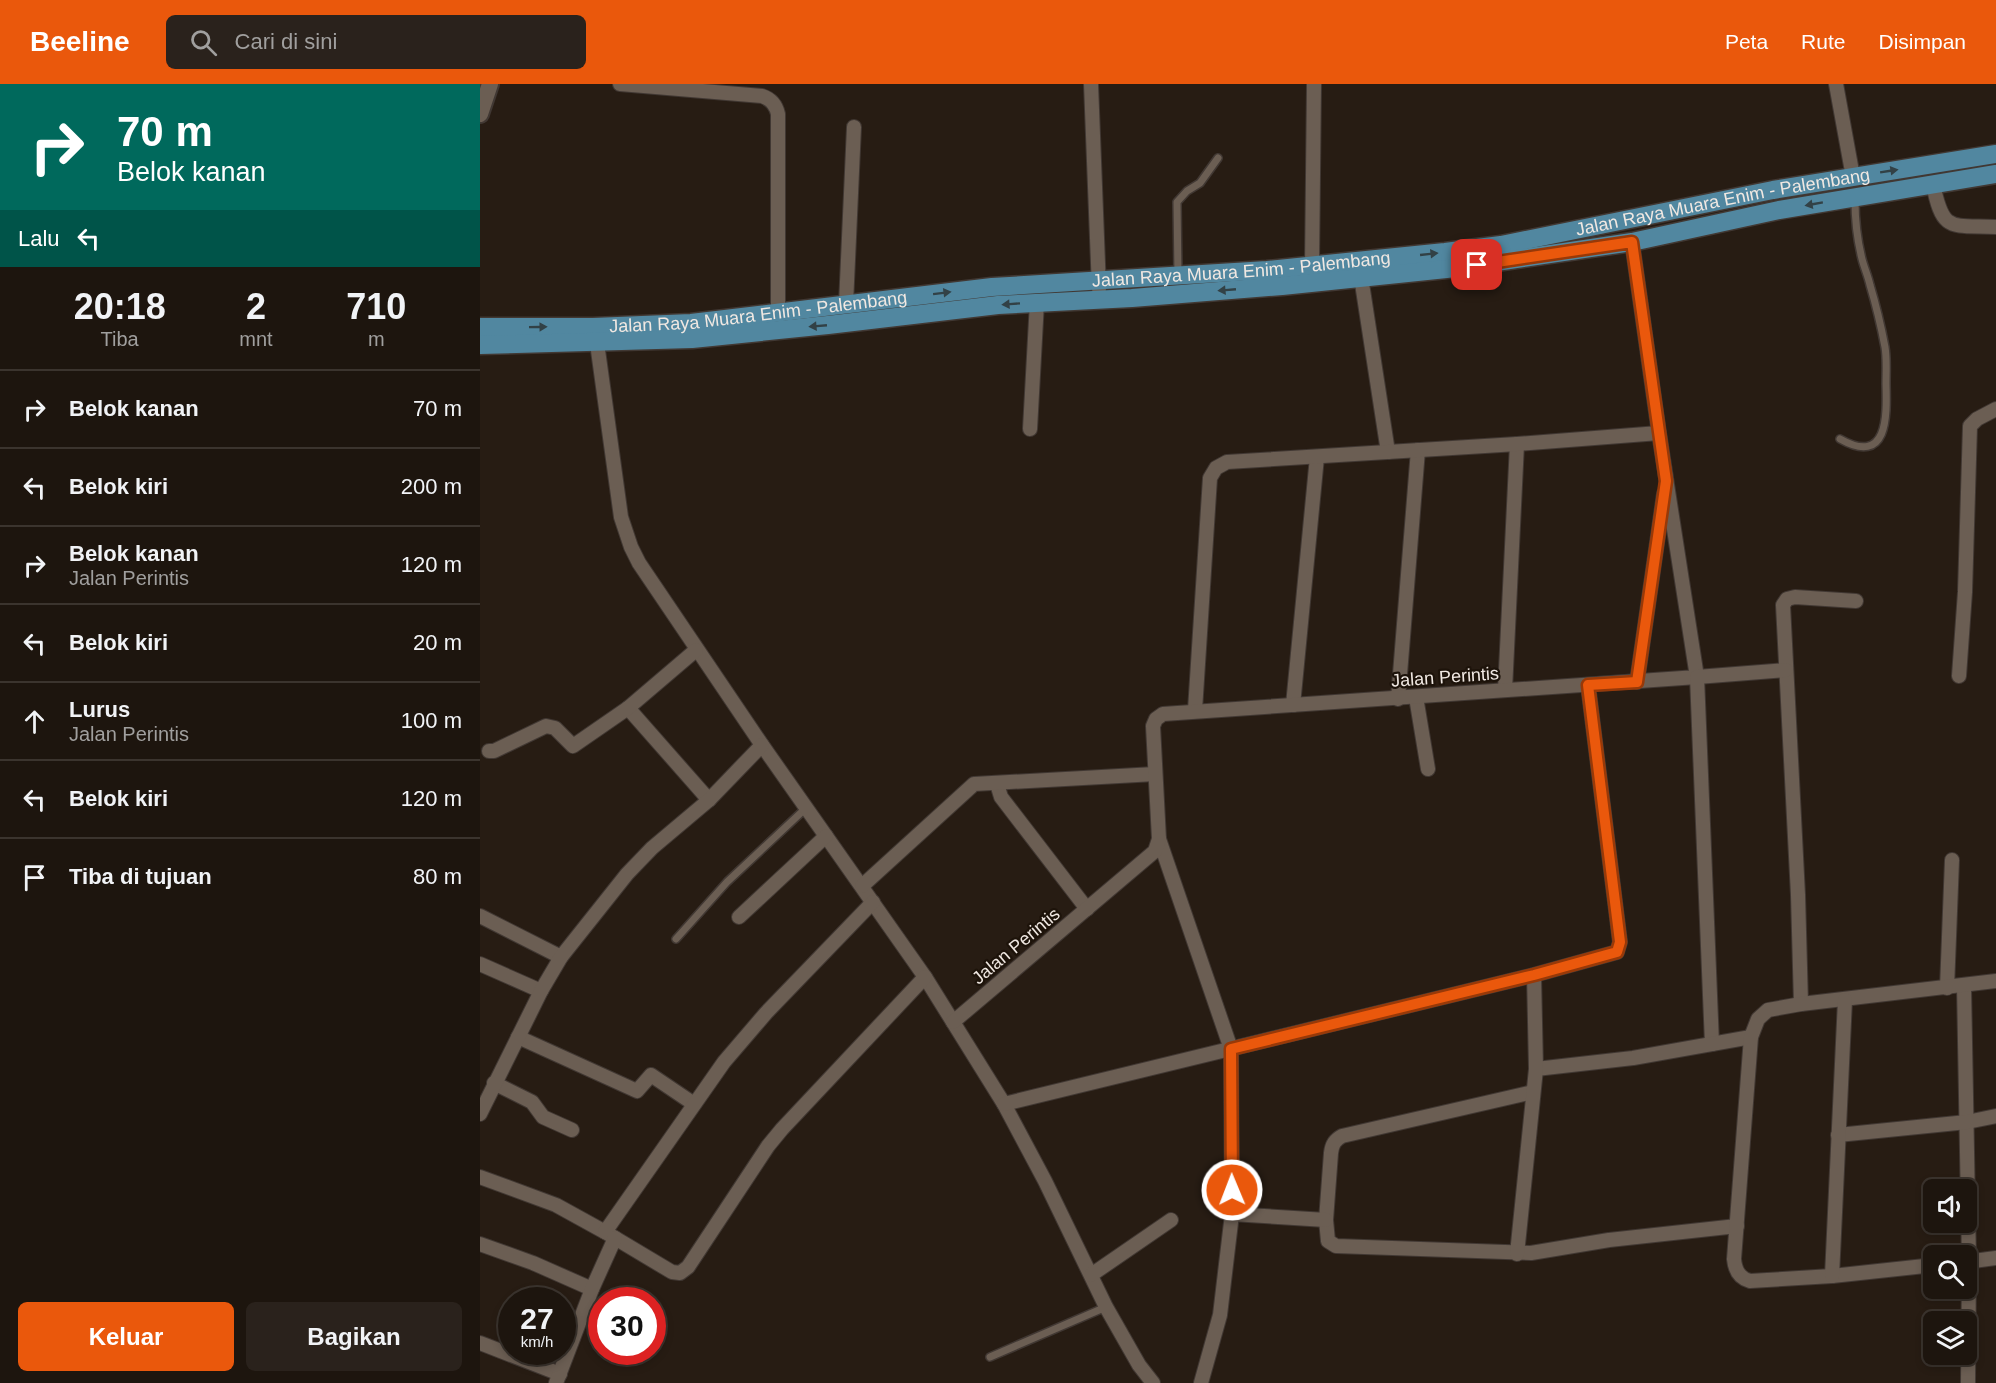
<!DOCTYPE html>
<html lang="id">
<head>
<meta charset="utf-8">
<style>
	:root { --surface:#1d150e; --page:#2a221c; --text:#f1f3f6; --muted:#a09f9e; --line:#3b342e; --accent:#ea580c }
	body { margin:0; font-family:Helvetica,sans-serif; background:var(--page); color:var(--text); height:100vh; display:flex; flex-direction:column; font-size:22px; white-space:nowrap }
	* { box-sizing:border-box; margin:0 }
	p { font-size:20px; color:var(--muted) }
	.icon { flex:none; width:33px; height:33px; fill:none; stroke:currentColor; stroke-width:2; stroke-linecap:round; stroke-linejoin:round }
	.map { position:relative; flex:1; overflow:hidden }
	.details { display:flex; flex-direction:column; background:var(--surface); width:480px }
	.details>* { flex:none }
	.banner { background:#00695c; color:#fff; overflow:hidden }
	.buttons { position:absolute; left:1443px; top:1095px; display:grid; gap:12px }
	.buttons a { display:grid; place-items:center; width:54px; height:54px; border-radius:9px; background:var(--surface); box-shadow:0 3px 9px #0003,0 0 0 2px var(--line); font-size:30px }
	.speed { position:absolute; left:18px; top:1203px; display:flex; gap:12px; font-size:30px; font-weight:700; text-align:center }
	.speed>* { display:grid; place-content:center; width:78px; height:78px; border-radius:50%; background:var(--surface); box-shadow:0 3px 9px #0003,0 0 0 2px var(--line); line-height:1 }
	.speed small { font-size:15px; font-weight:400 }
	.speed .limit { border:9px solid #d22; background:#fff; color:#111 }
	.pin { position:absolute; display:grid; place-items:center; width:51px; height:51px; color:#fff; margin:-26px; border-radius:12px; box-shadow:0 3px 9px #0006 }
	.me { position:absolute; width:66px; margin:-33px; rotate:359deg; stroke-linejoin:round; filter:drop-shadow(0 0 4px #0008) }
	.turn { display:flex; align-items:center; gap:21px; height:126px; padding:0 18px; font-size:27px }
	.turn .icon { width:78px; height:78px; stroke-width:2.5 }
	.turn b { display:block; font-size:42px; line-height:51px }
	.then { display:flex; align-items:center; height:57px; padding:0 18px; background:#0003; gap:12px; font-size:22px }
	.eta { display:flex; justify-content:space-evenly; align-items:center; height:102px; text-align:center }
	.eta b { font-size:36px; font-weight:800; line-height:42px }
	.primary-button { display:flex; gap:12px; margin-top:auto; padding:12px 18px }
	.primary-button a { flex:1; height:69px; border-radius:9px; background:var(--accent); color:#fff; font-size:24px; font-weight:800; line-height:69px; text-align:center }
	.primary-button a+a { background:var(--page); color:var(--text) }
	ul { padding:0; list-style:none }
	li { display:flex; align-items:center; gap:18px; height:78px; padding:0 18px; border-top:2px solid var(--line) }
	li div { flex:1 }
	li b { display:block; font-size:22px }
	li em { font-style:normal }
	header { display:flex; align-items:center; gap:36px; box-sizing:border-box; height:84px; padding:0 30px; background:var(--accent); color:#fff }
	header strong { font-size:28px }
	nav { display:flex; gap:33px; margin-inline-start:auto; font-size:21px }
	.search { width:420px; height:54px; background:var(--page); display:flex; align-items:center; gap:15px; box-sizing:border-box; padding:0 21px; border-radius:9px; color:var(--muted); font-size:22px }
	main { display:flex; flex:1; min-height:0 }
	.map>svg:first-child { display:block }
</style>
</head>
<body>
<header>
<strong>Beeline</strong>
<div class="search"><svg class="icon" aria-label="search" viewBox="0 0 24 24"><circle cx="10" cy="10" r="6"/><path d="M15 15l6 6"/></svg>Cari di sini</div>
<nav><a>Peta</a><a>Rute</a><a>Disimpan</a></nav>
</header>
<main>
<section class="details">
<div class="banner">
<div class="turn"><svg class="icon" aria-label="right" viewBox="0 0 24 24"><path d="M7 20v-9h11M14 6l5 5-5 5"/></svg><div><b>70 m</b>Belok kanan</div></div>
<div class="then">Lalu<svg class="icon" aria-label="left" viewBox="0 0 24 24"><path d="M17 20v-9H6M10 6l-5 5 5 5"/></svg></div>
</div>
<div class="eta">
<div><b>20:18</b><p>Tiba</p></div>
<div><b>2</b><p>mnt</p></div>
<div><b>710</b><p>m</p></div>
</div>
<ul>
<li><svg class="icon" aria-label="right" viewBox="0 0 24 24"><path d="M7 20v-9h11M14 6l5 5-5 5"/></svg><div><b>Belok kanan</b></div><em>70 m</em></li>
<li><svg class="icon" aria-label="left" viewBox="0 0 24 24"><path d="M17 20v-9H6M10 6l-5 5 5 5"/></svg><div><b>Belok kiri</b></div><em>200 m</em></li>
<li><svg class="icon" aria-label="right" viewBox="0 0 24 24"><path d="M7 20v-9h11M14 6l5 5-5 5"/></svg><div><b>Belok kanan</b><p>Jalan Perintis</p></div><em>120 m</em></li>
<li><svg class="icon" aria-label="left" viewBox="0 0 24 24"><path d="M17 20v-9H6M10 6l-5 5 5 5"/></svg><div><b>Belok kiri</b></div><em>20 m</em></li>
<li><svg class="icon" aria-label="ahead" viewBox="0 0 24 24"><path d="M12 20V5M6 11l6-6 6 6"/></svg><div><b>Lurus</b><p>Jalan Perintis</p></div><em>100 m</em></li>
<li><svg class="icon" aria-label="left" viewBox="0 0 24 24"><path d="M17 20v-9H6M10 6l-5 5 5 5"/></svg><div><b>Belok kiri</b></div><em>120 m</em></li>
<li><svg class="icon" aria-label="arrive" viewBox="0 0 24 24"><path d="M6 21V4h12l-3 4 3 4H6"/></svg><div><b>Tiba di tujuan</b></div><em>80 m</em></li>
</ul>
<div class="primary-button"><a>Keluar</a><a>Bagikan</a></div>
</section>
<div class="map">
<svg width="1516" height="1299" viewBox="0 0 1516 1299">
	<rect width="100%" height="100%" fill="#271c13"/>
	<g fill="none" stroke-linecap="round" stroke-linejoin="round">
		<g stroke="#413833" stroke-width="10">
			<g id="service">
				<polyline points="698,191 697,118 707,107 720,99 738,74"/>
				<path d="M1360 355C1408 382 1407 333 1406 300 1406 288 1407 275 1405 263 1401 242 1396 221 1390 201 1388 192 1384 183 1382 175 1377 155 1375 135 1375 116"/>
				<polyline points="196,855 247,798 326,724"/>
				<polyline points="510,1273 626,1223"/>
			</g>
		</g>
		<g stroke="#413833" stroke-width="16">
			<g id="minor">
				<path d="M140 0 282 12C291 15 296 21 298 30V229"/>
				<polyline points="611,0 619,205"/>
				<polyline points="1356,0 1373,93"/>
				<path d="M1453 100C1463 149 1470 141 1516 143"/>
				<polyline points="832,182 834,0"/>
				<polyline points="881,193 908,368"/>
				<polyline points="366,220 374,43"/>
				<polyline points="117,259 141,433 151,463 159,479 282,661 445,893 524,1020 565,1097 626,1223 659,1281 673,1299"/>
				<polyline points="550,345 557,218"/>
				<polyline points="1479,592 1485,508 1490,342 1497,335 1516,325"/>
				<polyline points="1157,598 1184,410"/>
				<polyline points="1025,606 1037,360"/>
				<polyline points="936,613 948,685"/>
				<polyline points="918,615 938,366"/>
				<polyline points="813,621 837,373"/>
				<polyline points="148,624 229,716"/>
				<polyline points="715,626 730,394 736,384 747,378 1037,360 1179,349"/>
				<polyline points="9,667 14,667 66,642 75,644 93,662 148,624 216,566"/>
				<polyline points="517,700 521,713 607,825"/>
				<polyline points="679,755 751,965 752,1130 740,1231 721,1299"/>
				<polyline points="382,802 494,700 675,690"/>
				<polyline points="0,832 81,873"/>
				<polyline points="259,833 346,752"/>
				<polyline points="0,880 61,907"/>
				<polyline points="1484,902 1489,1178 1488,1299"/>
				<polyline points="1467,904 1472,776"/>
				<polyline points="1321,920 1318,811 1303,521 1307,515 1315,513 1376,517"/>
				<polyline points="473,938 675,767 679,755 673,642 676,635 683,630 1217,593 1179,349 1152,158"/>
				<polyline points="38,953 157,1007 171,991 214,1020"/>
				<polyline points="1232,960 1217,593 1306,586"/>
				<polyline points="1056,985 1153,974 1271,953"/>
				<polyline points="14,999 52,1018 63,1033 92,1046"/>
				<path d="M1053 1008 862 1052C855 1056 852 1060 851 1069L846 1136 848 1157 856 1162 1051 1169 1129 1156 1257 1142"/>
				<polyline points="524,1020 1054,891 1137,868 1140,858 1108,601"/>
				<polyline points="0,1030 61,907 81,873 147,790 172,764 229,716 282,661"/>
				<polyline points="1358,1051 1487,1038 1516,1032"/>
				<polyline points="0,1093 76,1121 125,1148 192,1188 200,1189 208,1183 288,1062 302,1045 445,893"/>
				<polyline points="752,1130 846,1136"/>
				<polyline points="125,1148 244,978 286,929 393,818"/>
				<polyline points="0,1160 53,1179 112,1205"/>
				<polyline points="1037,1170 1056,985 1054,891"/>
				<polyline points="1486,1178 1516,1174"/>
				<path d="M1454 1181 1352 1192 1270 1197C1259 1194 1255 1186 1254 1175L1271 953 1278 935 1288 926 1321 920 1516 897"/>
				<polyline points="611,1191 691,1136"/>
				<polyline points="1352,1192 1365,916"/>
				<polyline points="0,1259 80,1290"/>
				<polyline points="76,1299 112,1205 135,1154"/>
			</g>
		</g>
		<g stroke="#413833" stroke-width="20">
			<polyline id="tertiary" points="0,30 10,0"/>
		</g>
		<g stroke="#413833" stroke-width="21">
			<g id="primary">
				<path id="s1" d="M0 243H113L211 239 512 203 787 186 965 168 1021 161 1293 106 1516 70"/>
				<polyline points="0,261 212,255 348,241 518,221 652,214 802,202 976,184 1152,158 1299,126 1516,90"/>
			</g>
		</g>
		<use href="#service" stroke="#6b5e53" stroke-width="7"/>
		<use href="#minor" stroke="#6b5e53" stroke-width="14"/>
		<use href="#tertiary" stroke="#6b5e53" stroke-width="16"/>
		<use href="#primary" stroke="#5187a0" stroke-width="18"/>
	</g>
	<defs><path id="oneway-solid" d="M-6-.8H1V-3.2L6.5 0L1 3.2V.8H-6Z" transform="scale(1.5)"/></defs>
	<g fill="#324146">
		<use href="#oneway-solid" transform="translate(1409 87) rotate(-9)"/>
		<use href="#oneway-solid" transform="translate(1334 120) rotate(170)"/>
		<use href="#oneway-solid" transform="translate(949 170) rotate(-6)"/>
		<use href="#oneway-solid" transform="translate(747 206) rotate(175)"/>
		<use href="#oneway-solid" transform="translate(462 209) rotate(-7)"/>
		<use href="#oneway-solid" transform="translate(531 220) rotate(176)"/>
		<use href="#oneway-solid" transform="translate(338 242) rotate(175)"/>
		<use href="#oneway-solid" transform="translate(58 243) rotate(-1)"/>
	</g>
	<g fill="none" stroke-linecap="round" stroke-linejoin="round">
		<g stroke="#983908" stroke-width="15">
			<polyline id="route" points="752,1106 751,965 1054,891 1137,868 1140,858 1108,601 1157,598 1186,397 1152,158 997,181"/>
		</g>
		<use href="#route" stroke="#ea580c" stroke-width="10"/>
	</g>
	<g text-anchor="middle" stroke-width="4.5" stroke-linejoin="round" paint-order="stroke">
		<g font-size="18" fill="#f0e8e2" stroke="#1d130a">
			<text dy="6" stroke="none"><textPath href="#s1" startOffset="1251">Jalan Raya Muara Enim - Palembang</textPath></text>
			<text dy="6" stroke="none"><textPath href="#s1" startOffset="764">Jalan Raya Muara Enim - Palembang</textPath></text>
			<text dy="6" stroke="none"><textPath href="#s1" startOffset="279">Jalan Raya Muara Enim - Palembang</textPath></text>
			<text transform="translate(965 593) rotate(-4)" y="6">Jalan Perintis</text>
			<text transform="translate(536 862) rotate(-40)" y="6">Jalan Perintis</text>
		</g>
	</g>
</svg>
<div class="buttons">
<a><svg class="icon" aria-label="sound" viewBox="0 0 24 24"><path d="M4 9h4l5-4v14l-5-4H4zM17 9q2 3 0 6"/></svg></a>
<a><svg class="icon" aria-label="search" viewBox="0 0 24 24"><circle cx="10" cy="10" r="6"/><path d="M15 15l6 6"/></svg></a>
<a><svg class="icon" aria-label="layers" viewBox="0 0 24 24"><path d="M12 4l9 5-9 5-9-5zM3 14l9 5 9-5"/></svg></a>
</div>
<div class="speed"><div>27<small>km/h</small></div><div class="limit">30</div></div>
<div class="pin" style="left:997px;top:181px;background:#d93025"><svg class="icon" aria-label="arrive" viewBox="0 0 24 24"><path d="M6 21V4h12l-3 4 3 4H6"/></svg></div>
<svg class="me" style="left:752px;top:1106px" viewBox="-20 -20 40 40"><circle r="17" fill="#ea580c" stroke="#fff" stroke-width="3"/><path d="M0-11L8 9 0 5-8 9z" fill="#fff"/></svg>
</div>
</main>
</body>
</html>
